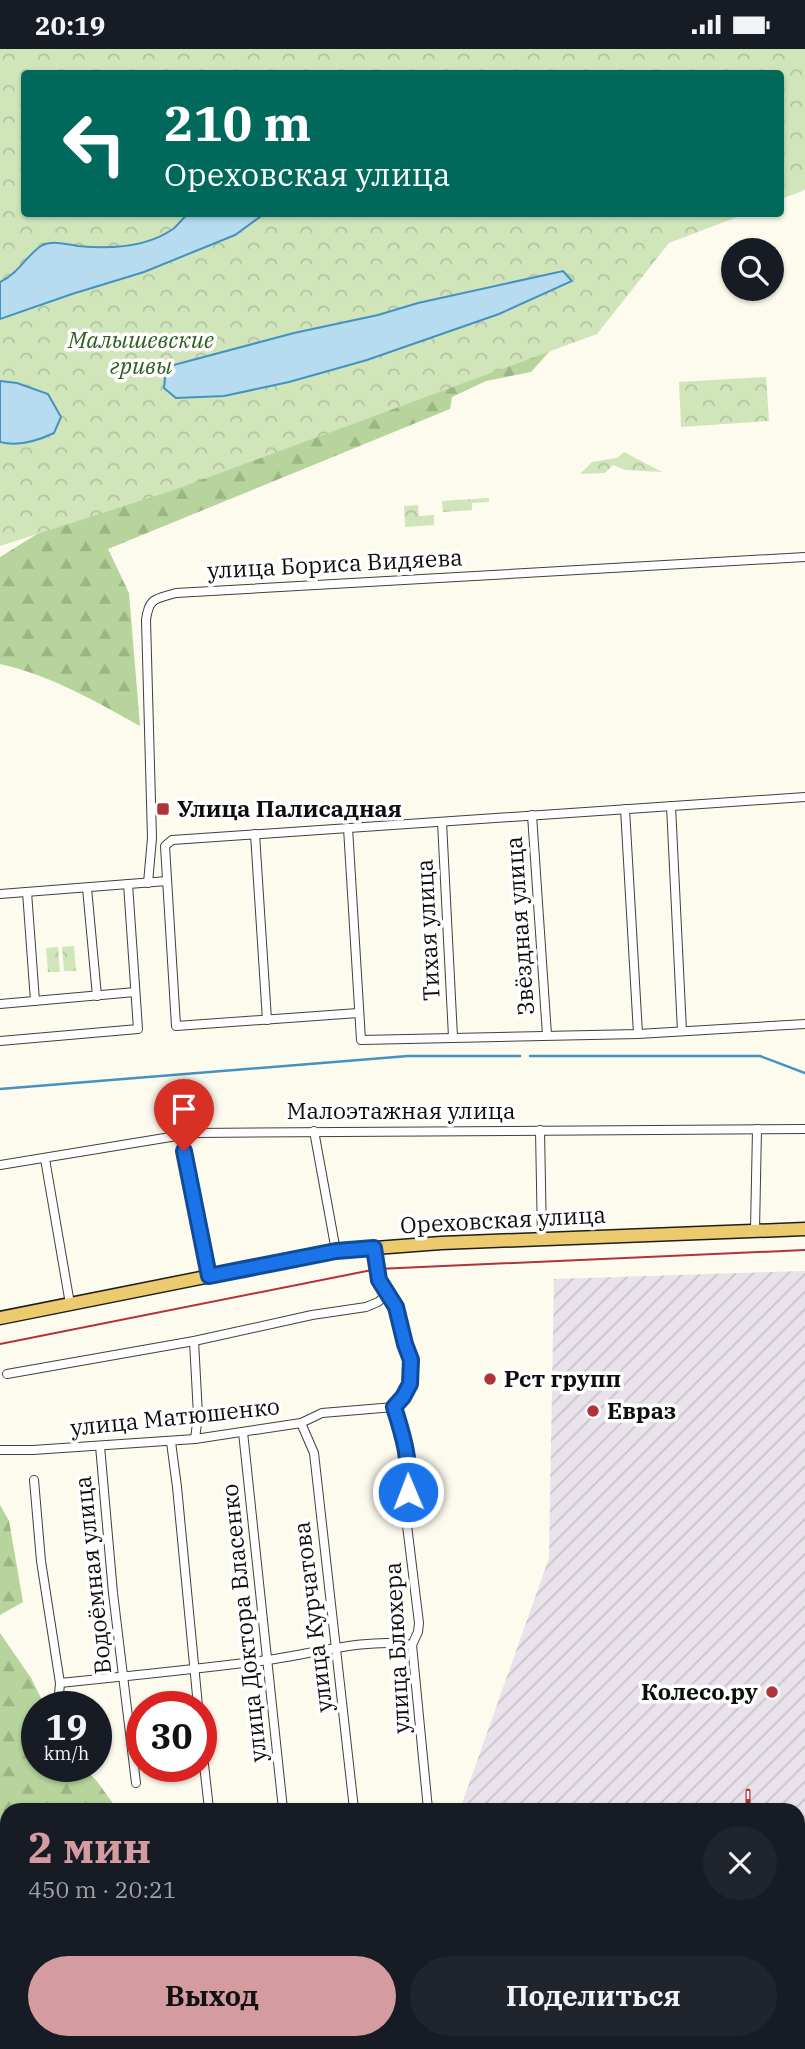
<!DOCTYPE html>
<html lang="ru">
<head>
<meta charset="utf-8">
<style>
	:root { --surface:#171b24; --page:#20242c; --text:#f1f3f6; --muted:#9ea1a6; --accent:#d49ca1 }
	body { margin:0; font-family:"IBM Plex Serif",serif; background:var(--page); color:var(--text); height:100vh; display:flex; flex-direction:column; font-size:26px; white-space:nowrap }
	* { box-sizing:border-box; margin:0 }
	p { font-size:23px; color:var(--muted) }
	.icon { flex:none; width:38px; height:38px; fill:none; stroke:currentColor; stroke-width:2; stroke-linecap:round; stroke-linejoin:round }
	.map { position:relative; flex:1; overflow:hidden }
	.sheet { position:absolute; left:0px; top:1754px; width:805px; height:247px; display:flex; flex-direction:column; background:var(--surface); border-radius:21px 21px 0 0; box-shadow:0 2px 5px #0004 }
	.sheet>* { flex:none }
	.guide { position:absolute; left:21px; top:21px; width:763px; height:147px; border-radius:7px; box-shadow:0 2px 5px #0004; background:#00695c; color:#fff; overflow:hidden }
	.controls { position:absolute; left:721px; top:189px; display:grid; gap:14px }
	.controls a { display:grid; place-items:center; width:63px; height:63px; border-radius:50%; background:var(--surface); box-shadow:0 2px 5px #0004; font-size:35px }
	.speed { position:absolute; left:21px; top:1642px; display:flex; gap:14px; font-size:35px; font-weight:700; text-align:center }
	.speed>* { display:grid; place-content:center; width:91px; height:91px; border-radius:50%; background:var(--surface); box-shadow:0 2px 5px #0004; line-height:1 }
	.speed small { font-size:18px; font-weight:400 }
	.speed .limit { border:10px solid #d22; background:#fff; color:#111 }
	.pin { position:absolute; display:grid; place-items:center; width:60px; height:60px; color:#fff; margin:-72px -30px; border-radius:50% 50% 50% 0; rotate:-45deg; box-shadow:0 0 7px #0007 }
	.pin .icon { rotate:45deg }
	.me { position:absolute; width:77px; margin:-38px; rotate:359deg; stroke-linejoin:round; filter:drop-shadow(0 0 5px #0008) }
	.turn { display:flex; align-items:center; gap:24px; height:147px; padding:0 28px; font-size:32px }
	.turn .icon { width:91px; height:91px; stroke-width:2.5 }
	.turn b { display:block; font-size:49px; line-height:60px }
	.round { display:grid; place-items:center; flex:none; width:74px; height:74px; border-radius:37px; background:var(--page) }
	.summary { display:flex; align-items:center; justify-content:space-between; height:119px; padding:0 28px }
	h1 { font-size:42px; font-weight:700; line-height:52px; color:var(--accent) }
	.action { display:flex; gap:14px; margin-top:auto; padding:14px 28px }
	.action a { flex:1; height:80px; border-radius:42px; background:var(--accent); color:#111; font-size:28px; font-weight:700; line-height:80px; text-align:center }
	.action a+a { background:var(--page); color:var(--text) }
	.status { display:flex; justify-content:space-between; align-items:center; height:49px; padding:0 35px; background:var(--surface); direction:ltr }
	.status svg { height:19px; fill:currentColor }
	.map>svg:first-child { display:block }
</style>
</head>
<body>
<div class="status"><b>20:19</b><svg viewBox="0 0 49 12"><path d="M0 12V9h3v3zM5 12V6h3v6zM10 12V3h3v9zM15 12V0h3v12zM26 1h20v11H26zM47 4h2v5h-2z"/></svg></div>
<div class="map">
<svg width="805" height="2000" viewBox="0 0 805 2000">
	<defs>
		<pattern id="industrial-furrows" width="10" height="10" patternUnits="userSpaceOnUse" patternTransform="scale(1.75)"><rect width="10" height="10" fill="#e9e2eb"/><path d="M-1 1l2-2M0 10L10 0M9 11l2-2" fill="none" stroke="#c7c1c8"/></pattern>
		<pattern id="forest-firs" width="22" height="20" patternUnits="userSpaceOnUse" patternTransform="scale(1.75)"><rect width="22" height="20" fill="#b6d49b"/><path d="M5 1l3.5 6h-7zM16 11l3.5 6h-7z" fill="#9bb584"/></pattern>
		<pattern id="park-crowns" width="20" height="18" patternUnits="userSpaceOnUse" patternTransform="scale(1.75)"><rect width="20" height="18" fill="#d1e5bb"/><path d="M2 6a3 3 0 1 1 6 0M12 15a3 3 0 1 1 6 0" fill="none" stroke="#b2c3a0"/></pattern>
	</defs>
	<rect width="100%" height="100%" fill="#fdfaee"/>
	<g fill="url(#industrial-furrows)">
		<polygon points="805,1222 805,1971 798,1970 798,1760 460,1760 549,1509 554,1230"/>
		<polygon points="315,1993 749,1993 749,2000 309,2000"/>
	</g>
	<g fill="url(#forest-firs)">
		<path d="M557 294 531 323 486 332 452 348 450 360 108 500 129 544 140 677C95 652 50 626 0 615V508L92 451Z"/>
		<polygon points="0,1456 9,1472 23,1553 0,1566"/>
		<polygon points="0,1584 31,1629 45,1657 37,1657 37,1717 81,1717 96,1731 117,1760 7,1760 7,1993 111,1993 105,2000 0,2000"/>
	</g>
	<g fill="url(#park-crowns)">
		<polygon points="0,0 805,0 805,141 781,150 780,24 24,24 24,164 745,165 669,194 597,285 174,441 0,497"/>
		<polygon points="766,328 769,372 681,378 679,333"/>
		<polygon points="624,403 662,423 625,421 613,416 605,424 580,425 592,413 617,409"/>
		<polygon points="489,449 489,453 472,454 472,461 443,463 442,452"/>
		<polygon points="418,456 419,467 434,466 434,476 405,478 404,457"/>
		<polygon points="74,897 76,922 64,922 62,898"/>
		<polygon points="58,898 60,923 48,923 46,899"/>
	</g>
	<g fill="#b7dcf0" stroke="#4591c0" stroke-width="2">
		<path d="M188 165H264L235 186 144 223 72 245 0 270V233C19 224 27 206 41 197 51 191 67 195 78 197 109 200 146 199 173 180 178 176 183 169 188 165Z"/>
		<polygon points="563,222 572,232 499,265 367,311 289,333 224,347 176,349 164,339 166,318 294,284 378,266 418,254"/>
		<path d="M0 332 17 334 48 345 61 368 54 384C37 392 18 398 0 393Z"/>
	</g>
	<g fill="none" stroke-linecap="round" stroke-linejoin="round">
		<g stroke="#4591c0" stroke-width="2.5">
			<polyline points="530,1007 760,1007 805,1024"/>
			<polyline points="0,1040 408,1007 520,1007"/>
		</g>
		<g stroke="#404040" stroke-width="10">
			<g id="minor">
				<polyline points="671,757 682,982"/>
				<polyline points="625,760 638,985"/>
				<polyline points="532,766 547,986"/>
				<polyline points="442,773 453,988"/>
				<polyline points="348,779 361,991 638,985 805,975"/>
				<polyline points="255,785 267,971"/>
				<path d="M148 834 152 789 146 571C149 548 156 550 176 544L805 508"/>
				<polyline points="87,839 97,947"/>
				<polyline points="27,843 35,952"/>
				<polyline points="0,845 167,832"/>
				<polyline points="0,955 135,943"/>
				<polyline points="358,964 176,977 165,797 172,791 805,748"/>
				<polyline points="0,992 138,980 128,835"/>
				<polyline points="540,1081 542,1190"/>
				<polyline points="314,1082 336,1202"/>
				<polyline points="180,1086 209,1227"/>
				<polyline points="45,1110 70,1255"/>
				<polyline points="0,1116 195,1084 805,1080"/>
				<polyline points="755,1181 757,1080"/>
				<polyline points="374,1199 379,1231 396,1258 405,1295 411,1311 410,1335 403,1348 394,1358 405,1394 410,1425 405,1460 419,1574 418,1583 412,1596 428,1760"/>
				<polyline points="194,1292 198,1366 195,1390"/>
				<polyline points="7,1325 194,1292 312,1266 366,1258 378,1253 389,1244"/>
				<polyline points="301,1374 314,1404 354,1760"/>
				<polyline points="243,1383 283,1760"/>
				<polyline points="171,1393 177,1438 198,1657"/>
				<polyline points="100,1397 113,1544 136,1734"/>
				<polyline points="0,1401 33,1401 195,1390 301,1374 322,1364 394,1358"/>
				<polyline points="34,1431 41,1512 60,1634 58,1657"/>
				<path d="M60 1634C130 1627 199 1620 268 1611 311 1605 370 1588 412 1596"/>
				<polyline points="201,1689 209,1760"/>
			</g>
		</g>
		<g stroke="#1e1e1e" stroke-width="15">
			<polyline id="primary" points="0,1269 336,1202 441,1194 805,1180"/>
		</g>
		<use href="#minor" stroke="#fff" stroke-width="8"/>
		<use href="#primary" stroke="#eccb6f" stroke-width="12"/>
		<polyline stroke="#b0323a" stroke-width="2" points="0,1295 377,1220 805,1201"/>
		<g stroke="#b0323a" stroke-width="5">
			<g id="rail">
				<polyline points="748,1742 748,1760"/>
				<polyline points="755,1993 755,2000"/>
			</g>
		</g>
		<use href="#rail" stroke="#fff" stroke-width="2.5" stroke-dasharray="8" stroke-linecap="butt"/>
	</g>
	<g fill="none" stroke-linecap="round" stroke-linejoin="round">
		<g stroke="#114b97" stroke-width="18">
			<path id="route" d="M184 1102 209 1227 336 1202 374 1199 379 1231 396 1258 405 1295 411 1311 410 1335 403 1348 394 1358C403 1386 411 1413 408 1443"/>
		</g>
		<use href="#route" stroke="#1a73e8" stroke-width="12"/>
	</g>
	<g fill="#b0323a" stroke="#fff" stroke-width="2.5">
		<rect x="156" y="753" width="14" height="14" rx="3.5"/>
		<circle cx="490" cy="1330" r="7"/>
		<circle cx="593" cy="1362" r="7"/>
		<circle cx="772" cy="1643" r="7"/>
	</g>
	<g text-anchor="middle" stroke-width="7" stroke-linejoin="round" paint-order="stroke">
		<g font-size="23" font-style="italic" fill="#305e23" stroke="#fff">
			<text x="141" y="299">Малышевские<tspan x="141" dy="26">гривы</tspan></text>
		</g>
		<g font-size="23" fill="#0d0d0d" stroke="#fff">
			<text transform="translate(335 515) rotate(-3)" y="8">улица Бориса Видяева</text>
			<text transform="translate(520 877) rotate(-94)" y="8">Звёздная улица</text>
			<text transform="translate(428 881) rotate(-93)" y="8">Тихая улица</text>
			<text x="401" y="1070">Малоэтажная улица</text>
			<text transform="translate(503 1171) rotate(-3)" y="8">Ореховская улица</text>
			<text transform="translate(175 1368) rotate(-6)" y="8">улица Матюшенко</text>
			<text transform="translate(93 1526) rotate(-96)" y="8">Водоёмная улица</text>
			<text transform="translate(313 1568) rotate(-97)" y="8">улица Курчатова</text>
			<text transform="translate(244 1574) rotate(-96)" y="8">улица Доктора Власенко</text>
			<text transform="translate(397 1599) rotate(-93)" y="8">улица Блюхера</text>
		</g>
		<g font-size="23" font-weight="bold" fill="#0d0d0d" stroke="#fff" text-anchor="start">
			<text x="177" y="768">Улица Палисадная</text>
			<text x="504" y="1338">Рст групп</text>
			<text x="607" y="1370">Евраз</text>
			<text x="758" y="1651" text-anchor="end">Колесо.ру</text>
		</g>
	</g>
</svg>
<div class="controls">
<a><svg class="icon" aria-label="search" viewBox="0 0 24 24"><circle cx="10" cy="10" r="6"/><path d="M15 15l6 6"/></svg></a>
</div>
<div class="speed"><div>19<small>km/h</small></div><div class="limit">30</div></div>
<div class="pin" style="left:184px;top:1102px;background:#d93025"><svg class="icon" aria-label="arrive" viewBox="0 0 24 24"><path d="M6 21V4h12l-3 4 3 4H6"/></svg></div>
<svg class="me" style="left:408px;top:1443px" viewBox="-20 -20 40 40"><circle r="17" fill="#1a73e8" stroke="#fff" stroke-width="3"/><path d="M0-11L8 9 0 5-8 9z" fill="#fff"/></svg>
<div class="guide">
<div class="turn"><svg class="icon" aria-label="left" viewBox="0 0 24 24"><path d="M17 20v-9H6M10 6l-5 5 5 5"/></svg><div><b>210 m</b>Ореховская улица</div></div>
</div>
<section class="sheet">
<div class="summary"><div><h1>2 мин</h1><p>450 m · 20:21</p></div><a class="round"><svg class="icon" aria-label="close" viewBox="0 0 24 24"><path d="M6 6l12 12M18 6L6 18"/></svg></a></div>
<div class="action"><a>Выход</a><a>Поделиться</a></div>
</section>
</div>
</body>
</html>
